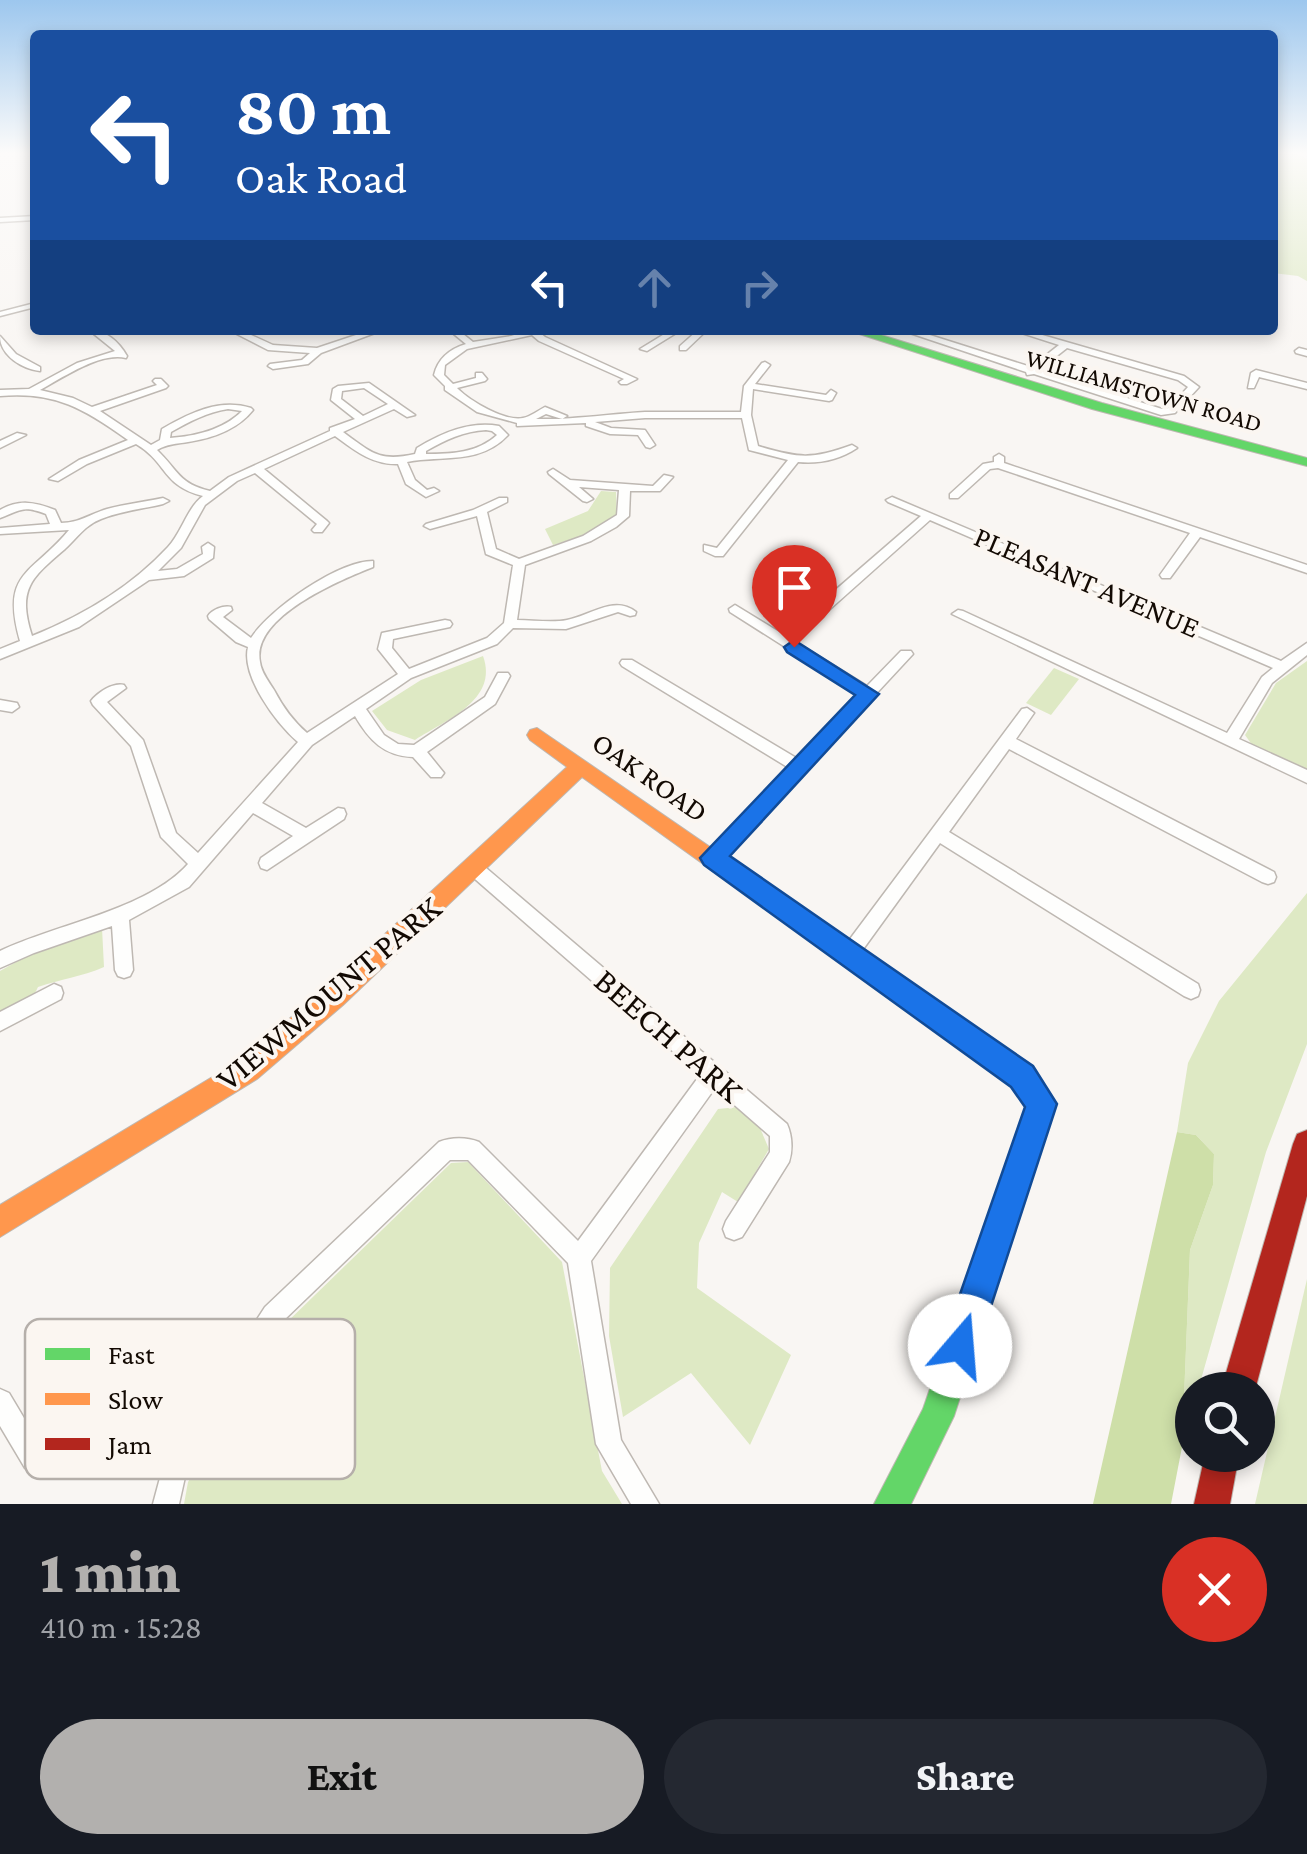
<!DOCTYPE html>
<html lang="en">
<head>
<meta charset="utf-8">
<style>
	:root { --surface:#171b24; --page:#242831; --text:#f1f3f6; --muted:#9ea1a6; --accent:#b2b0ae }
	body { margin:0; font-family:"Crimson Pro",serif; background:var(--page); color:var(--text); height:100vh; display:flex; flex-direction:column; font-size:38px; white-space:nowrap }
	* { box-sizing:border-box; margin:0 }
	p { font-size:32px; color:var(--muted) }
	.icon { flex:none; width:55px; height:55px; fill:none; stroke:currentColor; stroke-width:2; stroke-linecap:round; stroke-linejoin:round }
	.map { position:relative; height:1504px; overflow:hidden }
	.drawer { display:flex; flex-direction:column; background:var(--surface); flex:1 }
	.drawer>* { flex:none }
	.top-card { position:absolute; left:30px; top:30px; width:1248px; height:305px; border-radius:10px; box-shadow:0 5px 15px #0003; background:#1a4fa0; color:#fff; overflow:hidden }
	.tools { position:absolute; left:1175px; top:1372px; display:grid; gap:20px }
	.tools a { display:grid; place-items:center; width:100px; height:100px; border-radius:50%; background:var(--surface); box-shadow:0 5px 15px #0003; font-size:50px }
	.pin { position:absolute; display:grid; place-items:center; width:85px; height:85px; color:#fff; margin:-102px -42px; border-radius:50% 50% 50% 0; rotate:-45deg; box-shadow:0 0 10px #0007 }
	.pin .icon { rotate:45deg }
	.me { position:absolute; width:110px; margin:-55px; rotate:18deg; stroke-linejoin:round; filter:drop-shadow(0 0 8px #0008) }
	.turn { display:flex; align-items:center; gap:35px; height:210px; padding:0 40px; font-size:45px }
	.turn .icon { width:130px; height:130px; stroke-width:2.5 }
	.turn b { display:block; font-size:70px; line-height:85px }
	.lanes { display:flex; align-items:center; height:95px; padding:0 40px; background:#0003; justify-content:center; gap:50px; direction:ltr }
	.lanes .off { opacity:.35 }
	.round { display:grid; place-items:center; flex:none; width:105px; height:105px; border-radius:52px; background:var(--page) }
	.summary { display:flex; align-items:center; justify-content:space-between; height:170px; padding:0 40px }
	h1 { font-size:60px; font-weight:800; line-height:75px; color:var(--accent) }
	.action { display:flex; gap:20px; margin-top:auto; padding:20px 40px }
	.action a { flex:1; height:115px; border-radius:60px; background:var(--accent); color:#111; font-size:40px; font-weight:800; line-height:115px; text-align:center }
	.action a+a { background:var(--page); color:var(--text) }
	.map>svg:first-child { display:block }
</style>
</head>
<body>
<div class="map">
<svg width="1307" height="1504" viewBox="0 0 1307 1504">
	<rect width="100%" height="100%" fill="#f9f6f3"/>
	<g fill="#dee9c4">
		<polygon points="1273,153 1295,153 1307,159 1307,281 1298,276 1273,273"/>
		<polygon points="601,491 616,492 617,515 591,533 553,545 545,529 588,511"/>
		<path d="M483 656C499 700 446 720 415 740L387 730 372 711 421 680Z"/>
		<polygon points="1307,661 1307,771 1255,749 1245,735 1276,683"/>
		<polygon points="1054,668 1079,679 1051,715 1026,703"/>
		<polygon points="1307,893 1307,1044 1266,1152 1198,1390 1192,1390 1192,1410 1182,1447 1190,1250 1213,1185 1214,1154 1196,1135 1177,1132 1188,1063 1219,1001"/>
		<path d="M102 928 104 967C81 977 61 979 38 987L33 997 0 1014V971L34 952Z"/>
		<polygon points="738,1107 757,1121 769,1149 738,1202 722,1192 699,1243 697,1288 791,1355 750,1445 691,1373 623,1417 609,1336 610,1268 718,1109"/>
		<polygon points="468,1162 562,1262 602,1471 622,1504 184,1504 188,1482 283,1326 451,1163"/>
		<polygon points="1307,1279 1307,1504 1255,1504"/>
	</g>
	<polygon fill="#cedfa8" points="1177,1132 1196,1135 1214,1154 1213,1185 1190,1250 1182,1447 1171,1504 1093,1504"/>
	<g fill="none" stroke-linecap="round" stroke-linejoin="round">
		<g stroke="#beb8b2" stroke-width="3">
			<g id="street">
				<polygon points="35,216 35,220 0,222 0,218"/>
				<polygon points="35,303 35,307 0,316 0,312"/>
				<path d="M89 330C106 330 119 342 127 356L126 358C100 352 64 377 40 390L73 398 92 407 157 385 153 381 155 379H161L168 386 166 388 100 411 151 445 160 440 162 429C190 413 219 398 251 408L253 410C237 430 213 438 188 442 176 444 167 444 157 450 178 470 179 484 210 491L229 477 330 431V428L355 419 331 400 333 389 338 386 369 383 415 415 407 417 394 409 343 432C372 453 379 462 415 454L417 448C442 433 469 421 499 426L508 435C480 465 443 455 407 462L415 480 427 490 434 488 439 491 426 497 406 484 398 464C372 465 354 450 335 436L264 469 327 521 329 523 322 532H314L312 530 317 524 255 473 237 481 205 505 181 548 158 571 177 569 203 554 202 547 208 543 214 547 213 558 184 576 149 580 79 627 0 659V649L20 641C0 571 32 575 69 530L0 534V528L50 524 46 514C23 505 21 510 0 518V510C19 499 35 502 55 510L61 523C79 523 90 514 107 509 125 504 144 502 163 498L169 501 163 504C142 509 121 511 101 519 85 525 77 538 65 549 31 578 17 589 32 636 82 616 131 587 168 547 182 532 187 508 203 496 162 486 168 463 136 444L87 464 58 481 49 479 79 460 128 440C85 409 55 391 0 396V390L29 389 77 363 115 351ZM364 388 388 404 363 416 341 399 342 391ZM228 409 242 411C223 430 196 436 170 438L171 432C189 422 207 412 228 409ZM486 430 492 431 497 435C477 453 452 454 426 454V451C445 440 464 431 486 430Z"/>
				<polygon points="229,330 240,330 273,345 317,348 371,330 383,330 321,353 308,364 273,369 268,366 270,364 302,360 310,353 268,350"/>
				<path d="M449 330H458L473 342 511 336 530 330H541L539 332 545 337 637 379 627 384H621L619 382 624 379 539 341 532 335 467 349 445 365 444 375 453 384 476 378V373H482L487 379 485 381 457 388C470 401 505 422 523 418 530 417 539 410 545 407L567 416 562 419 546 414 536 419C573 420 609 414 645 412H741L744 386 762 363 765 362 770 365 755 384 826 395 831 390 836 393 832 400 829 401 753 389 751 415 758 446C799 458 811 460 852 445L857 448C839 460 819 464 798 462L723 556H715L704 551V545L717 548 788 460 749 450 742 418H645L595 422 611 428 645 430 655 445 650 448 646 447 638 435 610 434 586 426V423L517 426V423L477 412 445 390V386L434 375C438 358 450 349 466 344Z"/>
				<polygon points="671,330 681,330 647,351 640,349"/>
				<polygon points="698,330 707,330 686,350 680,350 680,346"/>
				<path d="M901 330H914L1031 367 1059 345 1012 330H1025L1184 376 1199 387 1175 413 1161 415 1034 374 1027 375 1026 372ZM1067 348 1178 380 1188 387 1169 408 1162 409 1039 370Z"/>
				<path d="M0 336 16 354 40 367V371C23 369 0 356 0 336Z"/>
				<polygon points="1299,348 1307,350 1307,356 1296,353 1295,351"/>
				<polygon points="1256,370 1307,383 1307,389 1259,377 1254,388 1248,388 1251,373"/>
				<polygon points="17,433 26,435 0,448 0,441"/>
				<polygon points="999,454 1004,457 1004,463 1307,565 1307,573 1200,537 1170,578 1162,578 1160,575 1190,533 998,468 990,469 958,498 950,498 950,494 983,464 994,462 994,457"/>
				<path d="M553 469 570 480 653 486 664 475 673 477 660 491H630L629 516 616 527 591 541 525 565 517 620C533 620 552 623 567 620 592 615 614 595 636 612L635 615 630 616 618 612 566 629 513 628 497 644 411 678 366 709 384 735 398 744 414 745 485 697 498 673H508L510 676 495 704 427 752 444 773 441 777H431L413 757C384 756 369 740 355 716L312 745 262 803 306 828 338 808 344 809 346 814 344 819 267 870 261 868 259 863 261 858 293 836 253 813 189 887 129 920 133 970 130 976 124 978 118 976 115 970 112 926 34 953 0 968V951C56 924 147 910 188 864L161 837 131 746 93 705 91 701C97 693 113 682 124 685L126 688 107 702 143 740 176 833 198 853 298 742C276 723 241 676 248 647L236 642 209 619 208 616C212 610 223 605 231 607L232 610 223 617 251 638C270 609 338 561 373 561V567C340 580 251 617 260 662 261 672 269 682 274 690 283 707 293 721 307 733L398 674 378 649 382 633 445 620 450 621 452 624 450 627 393 639 392 648 409 669 487 638 504 623 513 565 486 554 477 516 430 529 424 526 426 524 473 510 499 498H507V502L487 512 496 549 519 559 583 536 617 515 619 490 579 487 593 499 587 502 583 501 549 474 548 472Z"/>
				<polygon points="892,497 1281,661 1307,643 1307,655 1272,683 1239,739 1307,770 1307,783 952,614 958,610 963,611 1227,733 1262,677 1273,668 930,520 820,618 810,618 809,615 810,612 921,516 888,502 886,500"/>
				<polygon points="735,605 867,686 901,651 911,651 913,654 719,863 713,865 707,863 705,858 707,853 789,768 622,666 620,663 622,660 632,660 798,759 859,694 730,612 729,609"/>
				<polygon points="0,700 17,703 19,707 12,712 0,710"/>
				<polygon points="1027,708 1034,713 1016,739 1274,872 1276,877 1274,882 1268,884 1262,882 1009,749 949,832 1198,984 1200,990 1198,996 1191,999 1184,996 940,843 856,959 850,961 844,959 841,953 844,947 1022,709"/>
				<path d="M473 860 479 862 787 1124C792 1135 793 1150 789 1162L742 1237 734 1240 726 1237 723 1229 726 1221 770 1152V1136L715 1088 591 1261 621 1440 659 1504H631L596 1444 568 1263 468 1160H450L281 1323 185 1477 179 1504H153L164 1463 265 1307 439 1142C451 1137 467 1137 479 1142L578 1241 700 1075 467 872 465 867 467 862Z"/>
				<polygon points="54,984 61,987 63,993 61,999 0,1031 0,1012"/>
				<polygon points="0,1389 9,1393 43,1450 47,1459 43,1468 34,1472 25,1468 0,1426"/>
			</g>
		</g>
		<g stroke="#beb8b2" stroke-width="2">
			<g id="fast">
				<polygon points="847,330 865,330 1102,403 1307,458 1307,466 1092,409"/>
				<polygon points="1022,1148 1032,1152 1036,1162 954,1416 911,1504 874,1504 923,1409 1008,1162 1012,1152"/>
			</g>
		</g>
		<g stroke="#beb8b2" stroke-width="2">
			<polygon id="slow" points="537,728 1031,1068 1056,1104 1032,1172 1022,1176 1012,1172 1008,1162 1027,1107 1013,1086 582,777 343,1005 257,1079 0,1237 0,1205 239,1061 325,989 567,767 530,740 527,735 530,730"/>
		</g>
		<g stroke="#beb8b2" stroke-width="2">
			<g id="jam">
				<polygon points="1307,1130 1307,1196 1255,1390 1221,1390 1293,1144 1297,1134"/>
				<polygon points="1205,1455 1239,1455 1230,1504 1194,1504"/>
			</g>
		</g>
		<use href="#street" fill="#fefefd" fill-rule="evenodd"/>
		<use href="#fast" fill="#63d668" fill-rule="evenodd"/>
		<use href="#slow" fill="#ff974d" fill-rule="evenodd"/>
		<use href="#jam" fill="#b3261e" fill-rule="evenodd"/>
	</g>
	<linearGradient id="sky" x2="0" y2="1"><stop stop-color="#9dc7ee"/><stop offset="0.42" stop-color="#fcfbfa"/><stop offset="1" stop-color="#fcfbfa" stop-opacity="0"/></linearGradient>
	<rect width="1307" height="364" fill="url(#sky)"/>
	<polygon fill="#1a73e8" stroke="#114b97" stroke-width="2.5" points="794,640 879,694 730,856 1033,1066 1057,1104 978,1346 973,1359 960,1365 947,1359 942,1346 1025,1107 1011,1087 704,865 700,858 855,695 787,652 784,647"/>
	<g text-anchor="middle" stroke-width="8" stroke-linejoin="round" paint-order="stroke">
		<g font-size="25" fill="#130a03" stroke="#fbf6f1">
			<text transform="translate(1144 390) rotate(16)" y="9">WILLIAMSTOWN ROAD</text>
		</g>
		<g font-size="30" fill="#130a03" stroke="#fbf6f1">
			<text transform="translate(1087 582) rotate(23)" y="10">PLEASANT AVENUE</text>
			<text transform="translate(650 777) rotate(35)" y="10">OAK ROAD</text>
		</g>
		<g font-size="35" fill="#130a03" stroke="#fbf6f1">
			<text transform="translate(328 993) rotate(-40)" y="12">VIEWMOUNT PARK</text>
			<text transform="translate(669 1035) rotate(41)" y="12">BEECH PARK</text>
		</g>
	</g>
	<rect x="25" y="1319" width="330" height="160" rx="15" fill="#fbf6f1" stroke="#b5afaa" stroke-width="2.5"/>
	<rect x="45" y="1348" width="45" height="12" fill="#63d668"/>
	<rect x="45" y="1393" width="45" height="12" fill="#ff974d"/>
	<rect x="45" y="1438" width="45" height="12" fill="#b3261e"/>
	<g font-size="28" fill="#130a03">
		<text x="108" y="1364">Fast</text>
		<text x="108" y="1409">Slow</text>
		<text x="108" y="1454">Jam</text>
	</g>
</svg>
<div class="tools">
<a><svg class="icon" aria-label="search" viewBox="0 0 24 24"><circle cx="10" cy="10" r="6"/><path d="M15 15l6 6"/></svg></a>
</div>
<div class="pin" style="left:794px;top:647px;background:#d93025"><svg class="icon" aria-label="arrive" viewBox="0 0 24 24"><path d="M6 21V4h12l-3 4 3 4H6"/></svg></div>
<svg class="me" style="left:960px;top:1346px" viewBox="-20 -20 40 40"><circle r="19" fill="#fff"/><path d="M0-13L10 11 0 6-10 11z" fill="#1a73e8"/></svg>
<div class="top-card">
<div class="turn"><svg class="icon" aria-label="left" viewBox="0 0 24 24"><path d="M17 20v-9H6M10 6l-5 5 5 5"/></svg><div><b>80 m</b>Oak Road</div></div>
<div class="lanes"><svg class="icon" aria-label="left" viewBox="0 0 24 24"><path d="M17 20v-9H6M10 6l-5 5 5 5"/></svg><svg class="icon off" aria-label="ahead" viewBox="0 0 24 24"><path d="M12 20V5M6 11l6-6 6 6"/></svg><svg class="icon off" aria-label="right" viewBox="0 0 24 24"><path d="M7 20v-9h11M14 6l5 5-5 5"/></svg></div>
</div>
</div>
<section class="drawer">
<div class="summary"><div><h1>1 min</h1><p>410 m · 15:28</p></div><a class="round" style="background:#d93025;color:#fff"><svg class="icon" aria-label="close" viewBox="0 0 24 24"><path d="M6 6l12 12M18 6L6 18"/></svg></a></div>
<div class="action"><a>Exit</a><a>Share</a></div>
</section>
</body>
</html>
